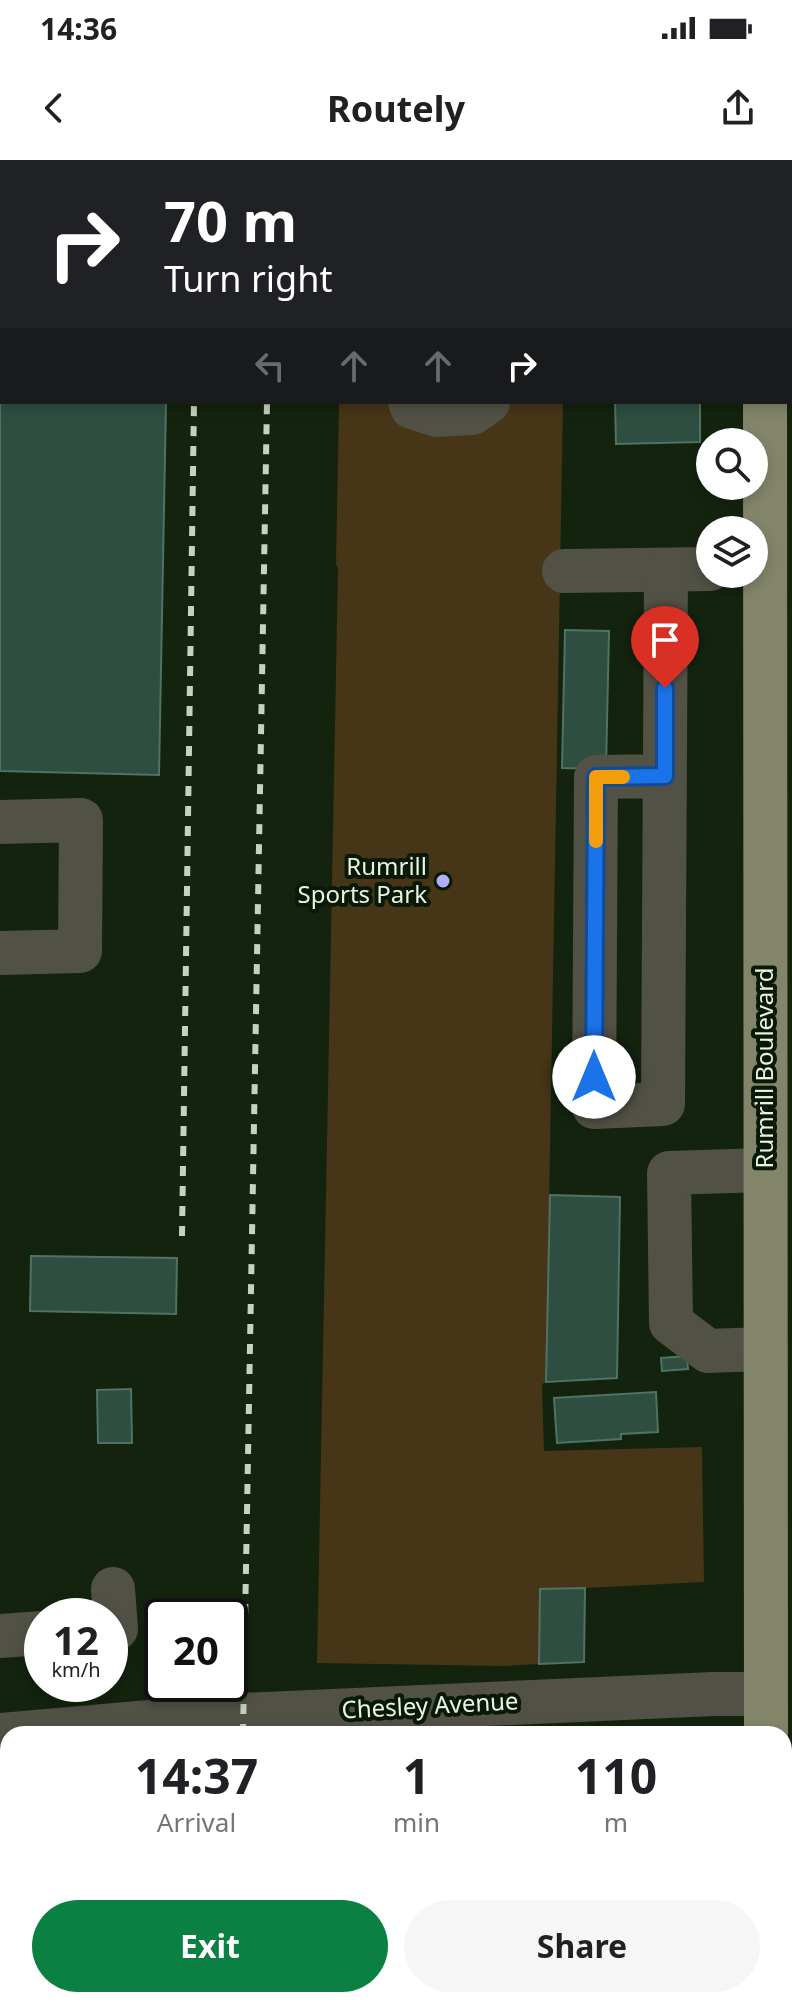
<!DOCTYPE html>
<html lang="en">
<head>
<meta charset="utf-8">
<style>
	:root { --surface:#fff; --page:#f6f6f6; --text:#202124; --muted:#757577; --accent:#0b8043 }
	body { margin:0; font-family:"Noto Sans",sans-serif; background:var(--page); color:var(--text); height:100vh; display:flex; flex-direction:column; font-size:30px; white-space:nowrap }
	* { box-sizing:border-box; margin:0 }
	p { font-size:26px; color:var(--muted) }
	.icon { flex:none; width:44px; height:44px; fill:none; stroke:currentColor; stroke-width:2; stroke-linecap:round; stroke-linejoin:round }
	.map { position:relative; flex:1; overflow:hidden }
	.drawer { position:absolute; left:0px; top:1566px; width:792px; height:282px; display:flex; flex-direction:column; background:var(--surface); border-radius:24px 24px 0 0; box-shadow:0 4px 12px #0003 }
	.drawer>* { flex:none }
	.hud { position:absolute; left:0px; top:0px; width:792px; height:244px; box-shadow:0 4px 12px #0003; background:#202124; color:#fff; overflow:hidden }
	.tools { position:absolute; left:696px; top:268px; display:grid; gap:16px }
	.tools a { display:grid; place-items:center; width:72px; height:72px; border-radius:50%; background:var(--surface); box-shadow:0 4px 12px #0003; font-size:40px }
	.speed { position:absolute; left:24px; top:1438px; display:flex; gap:16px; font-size:40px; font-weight:700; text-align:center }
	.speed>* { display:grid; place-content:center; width:104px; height:104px; border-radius:50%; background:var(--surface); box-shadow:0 4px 12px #0003; line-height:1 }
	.speed small { font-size:20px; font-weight:400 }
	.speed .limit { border:4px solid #111; border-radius:12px; background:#fff; color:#111 }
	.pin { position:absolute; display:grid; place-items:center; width:68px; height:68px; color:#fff; margin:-82px -34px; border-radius:50% 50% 50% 0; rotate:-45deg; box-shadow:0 0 8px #0007 }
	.pin .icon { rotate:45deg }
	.me { position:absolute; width:88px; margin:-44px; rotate:0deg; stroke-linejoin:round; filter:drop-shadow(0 0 6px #0008) }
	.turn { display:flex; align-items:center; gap:28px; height:168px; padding:0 32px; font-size:36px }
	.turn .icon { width:104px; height:104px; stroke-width:2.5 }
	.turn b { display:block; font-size:56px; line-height:68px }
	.lanes { display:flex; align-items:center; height:76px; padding:0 32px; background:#0003; justify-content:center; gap:40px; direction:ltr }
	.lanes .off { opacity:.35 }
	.eta { display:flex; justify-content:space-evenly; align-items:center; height:136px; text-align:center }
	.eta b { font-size:48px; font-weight:700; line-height:56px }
	.primary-button { display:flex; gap:16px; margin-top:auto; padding:16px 32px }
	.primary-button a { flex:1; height:92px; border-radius:48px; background:var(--accent); color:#fff; font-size:32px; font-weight:700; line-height:92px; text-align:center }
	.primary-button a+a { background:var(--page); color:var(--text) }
	.status { display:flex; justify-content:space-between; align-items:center; height:56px; padding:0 40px; background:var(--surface); direction:ltr }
	.status svg { height:22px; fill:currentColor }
	header { display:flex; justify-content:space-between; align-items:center; height:104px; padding:0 32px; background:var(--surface); font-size:36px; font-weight:700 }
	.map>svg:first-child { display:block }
</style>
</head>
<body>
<div class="status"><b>14:36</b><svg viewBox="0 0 49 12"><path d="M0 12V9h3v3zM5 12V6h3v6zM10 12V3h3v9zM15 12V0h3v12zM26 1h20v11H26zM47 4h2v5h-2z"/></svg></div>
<header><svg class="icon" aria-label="back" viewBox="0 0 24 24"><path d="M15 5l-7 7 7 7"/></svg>Routely<svg class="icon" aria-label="share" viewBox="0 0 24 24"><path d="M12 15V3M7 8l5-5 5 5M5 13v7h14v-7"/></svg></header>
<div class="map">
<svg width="792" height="1847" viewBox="0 0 792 1847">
	<rect width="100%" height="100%" fill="#13230e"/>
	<polygon fill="#463517" points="339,242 563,242 546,1222 542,1224 544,1291 702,1287 704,1422 585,1428 539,1504 504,1506 317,1503 338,408 336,405"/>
	<g fill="#2d4e41" stroke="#507264" stroke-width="2">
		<rect x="488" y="0" width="78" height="2"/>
		<rect x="652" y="0" width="41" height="2"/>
		<polygon points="2,87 2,242 166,242 159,615 0,611 0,183"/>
		<polygon points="615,242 700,242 700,282 616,284"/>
		<polygon points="565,470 609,471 606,609 562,608"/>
		<polygon points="550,1035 620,1037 617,1218 546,1222"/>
		<polygon points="31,1096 177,1098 176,1154 30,1151"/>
		<polygon points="687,1196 688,1209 662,1211 661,1198"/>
		<polygon points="131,1229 132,1283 98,1283 97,1230"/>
		<polygon points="656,1232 658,1272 621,1274 621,1279 557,1283 554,1238"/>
		<polygon points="585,1428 584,1502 539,1504 540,1429"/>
		<polygon points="645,1840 719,1840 719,1841 645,1844"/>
	</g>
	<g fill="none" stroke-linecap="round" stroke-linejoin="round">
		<g stroke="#515145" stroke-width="44">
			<polyline points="790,211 792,211"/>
			<polyline points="410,242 412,247 437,255 472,253 488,242"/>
			<polyline points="564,411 710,409"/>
			<polyline points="665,616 596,617 594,947 663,944 666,410"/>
			<polyline points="0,662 81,660 80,791 0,793"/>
			<polyline points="765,1010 669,1013 671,1163 708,1191 765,1189"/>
			<polyline points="110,1469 116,1469 113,1429"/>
			<polyline points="0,1476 42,1473"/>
			<polyline points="0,1575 218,1556 713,1534 764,1534"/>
			<polyline points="0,1672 8,1672"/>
			<polyline points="784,1814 792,1814"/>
			<polyline points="103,1840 103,1847"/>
		</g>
		<g stroke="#83856b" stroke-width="44">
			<polyline points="764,0 764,2"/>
			<polyline points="765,242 766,1574"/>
			<polyline points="775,1840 775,1847"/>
		</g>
		<g stroke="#c6d1c2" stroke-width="6" stroke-dasharray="10 10" stroke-linecap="butt">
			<polyline points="213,2 214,0"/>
			<polyline points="272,2 272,0"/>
			<polyline points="182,1076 194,242"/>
			<polyline points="243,1574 267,242"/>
			<polyline points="240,1847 240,1840"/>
		</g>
	</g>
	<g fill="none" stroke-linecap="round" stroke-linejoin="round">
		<g stroke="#114b97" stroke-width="20">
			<polyline id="route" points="594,917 596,617 665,616 665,528"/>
		</g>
		<use href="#route" stroke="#1a73e8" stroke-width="14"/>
		<polyline stroke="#f59e0b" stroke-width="14" points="596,681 596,617 623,617"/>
	</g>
	<circle fill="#aeaefa" stroke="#091906" stroke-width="3" cx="443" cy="721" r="8"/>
	<g text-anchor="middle" stroke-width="8" stroke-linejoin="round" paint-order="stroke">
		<g font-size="24" fill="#e8f3e5" stroke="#091906" text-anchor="end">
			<text x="427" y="715">Rumrill<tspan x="427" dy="28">Sports Park</tspan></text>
		</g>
		<g font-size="24" fill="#e8f3e5" stroke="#091906">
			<text transform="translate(765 908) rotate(-90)" y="8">Rumrill Boulevard</text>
			<text transform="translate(430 1546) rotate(-3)" y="8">Chesley Avenue</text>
		</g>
	</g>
</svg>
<div class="tools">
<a><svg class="icon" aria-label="search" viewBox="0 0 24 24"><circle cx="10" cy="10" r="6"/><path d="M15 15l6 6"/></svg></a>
<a><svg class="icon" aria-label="layers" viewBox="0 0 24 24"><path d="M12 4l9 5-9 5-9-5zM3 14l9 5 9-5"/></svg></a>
</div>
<div class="speed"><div>12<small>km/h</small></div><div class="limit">20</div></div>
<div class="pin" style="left:665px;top:528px;background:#d93025"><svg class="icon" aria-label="arrive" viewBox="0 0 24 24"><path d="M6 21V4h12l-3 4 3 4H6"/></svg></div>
<svg class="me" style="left:594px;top:917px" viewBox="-20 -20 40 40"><circle r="19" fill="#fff"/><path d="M0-13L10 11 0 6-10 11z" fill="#1a73e8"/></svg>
<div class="hud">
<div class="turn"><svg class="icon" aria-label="right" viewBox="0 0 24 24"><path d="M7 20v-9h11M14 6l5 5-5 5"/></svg><div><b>70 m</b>Turn right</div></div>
<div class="lanes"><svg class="icon off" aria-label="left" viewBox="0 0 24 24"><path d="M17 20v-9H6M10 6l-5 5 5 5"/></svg><svg class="icon off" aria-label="ahead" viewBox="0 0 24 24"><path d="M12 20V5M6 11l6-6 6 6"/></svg><svg class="icon off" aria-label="ahead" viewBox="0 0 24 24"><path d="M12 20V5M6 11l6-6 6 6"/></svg><svg class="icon" aria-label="right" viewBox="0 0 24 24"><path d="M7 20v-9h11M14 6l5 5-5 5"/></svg></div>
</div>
<section class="drawer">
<div class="eta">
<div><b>14:37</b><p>Arrival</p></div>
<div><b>1</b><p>min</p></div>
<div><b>110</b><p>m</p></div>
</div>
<div class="primary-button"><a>Exit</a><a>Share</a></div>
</section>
</div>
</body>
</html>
